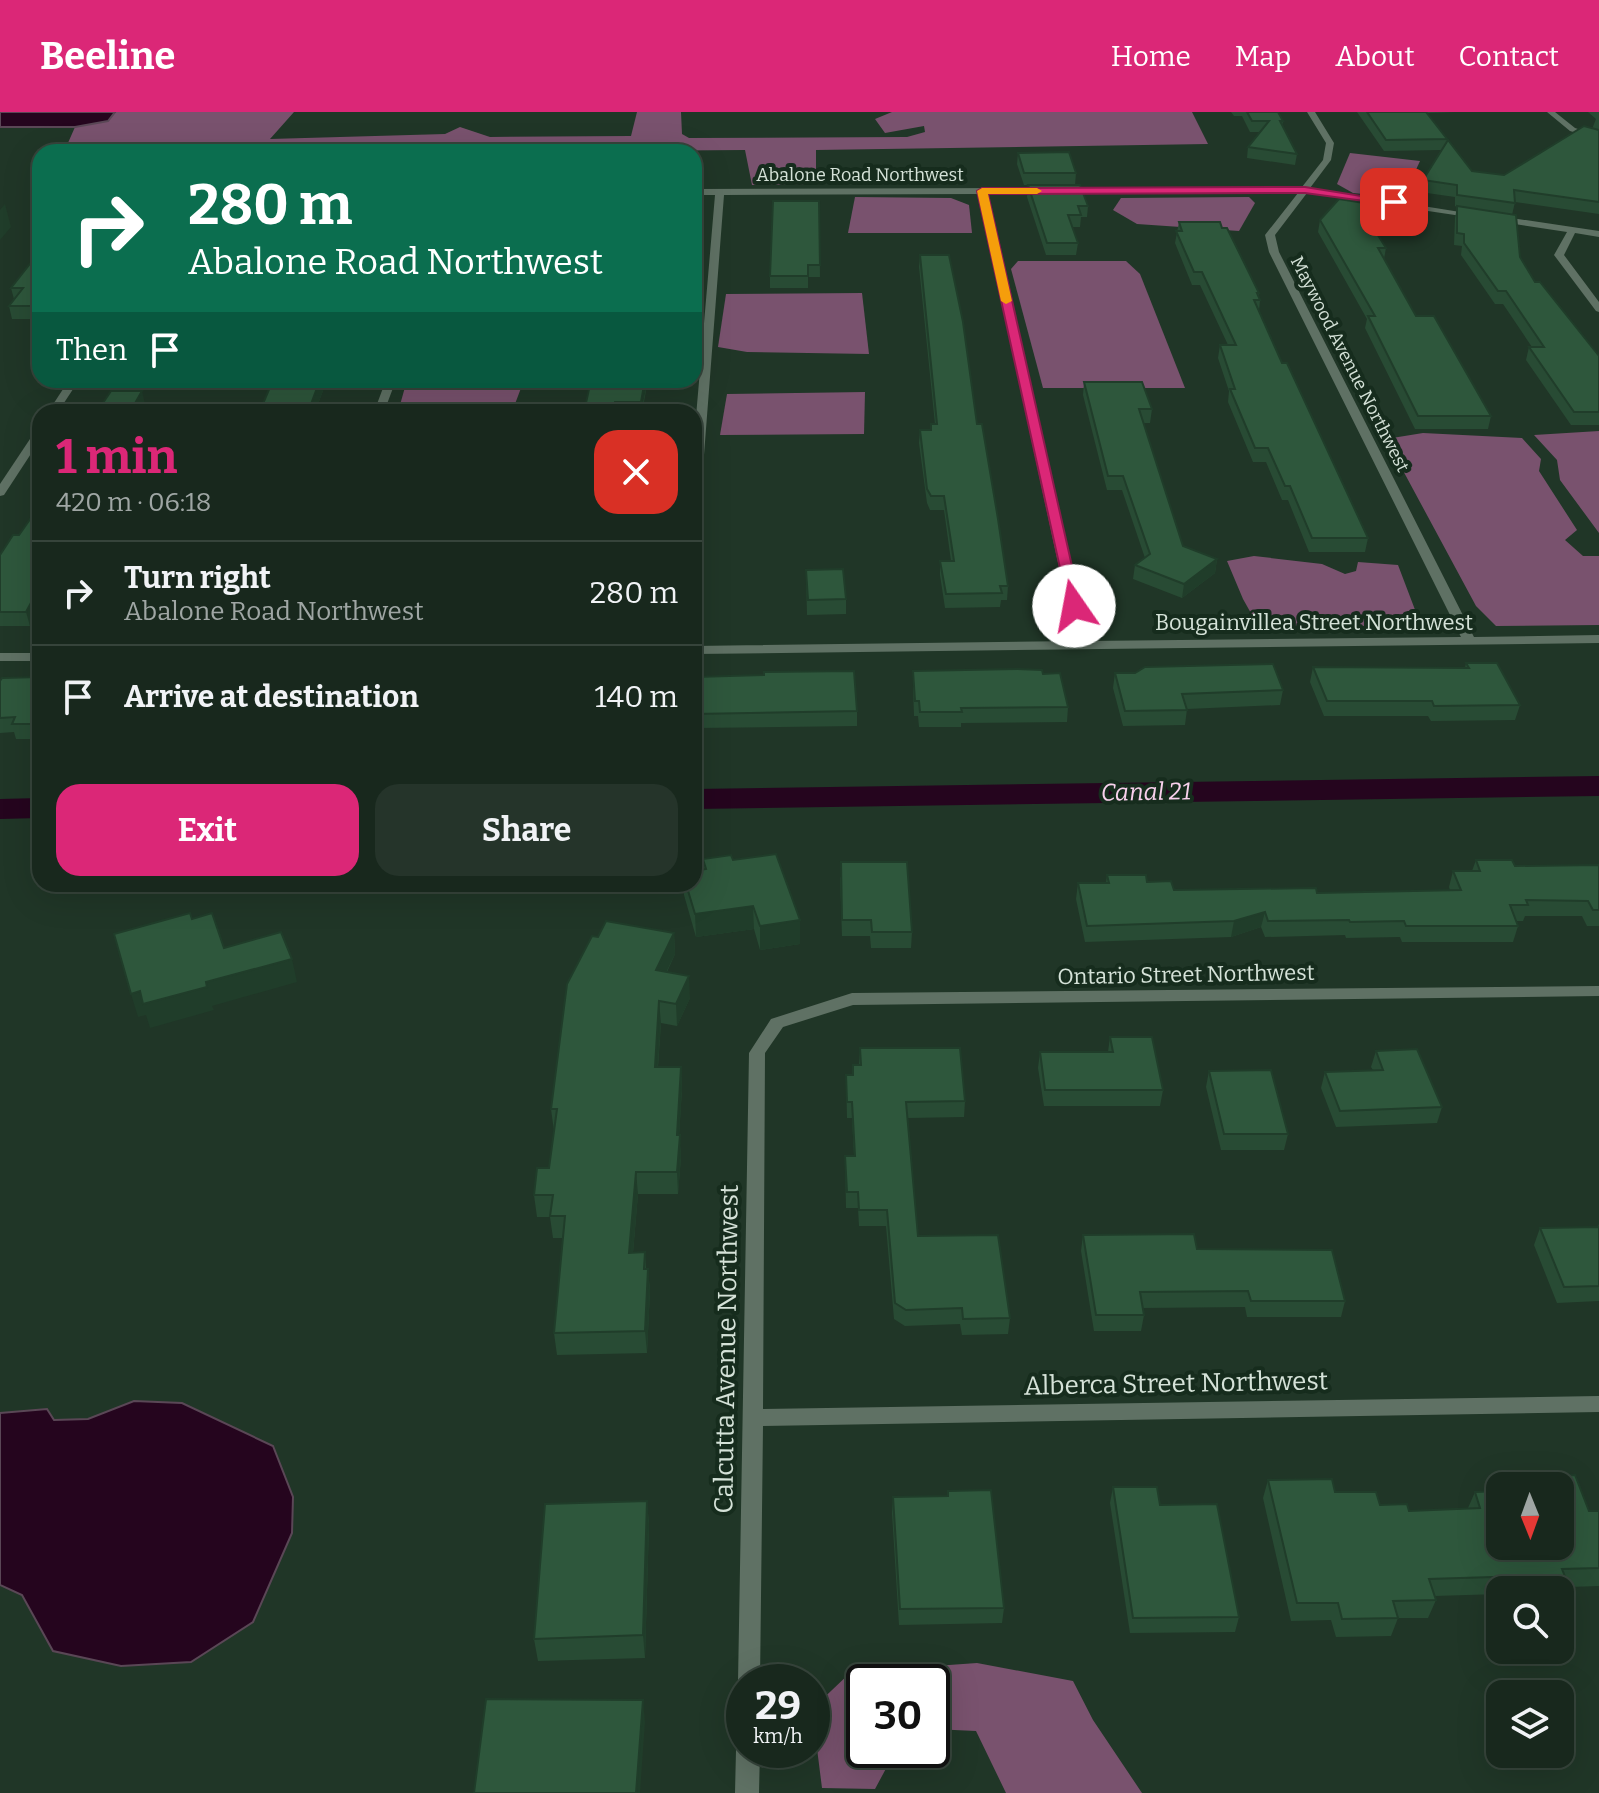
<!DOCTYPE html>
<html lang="en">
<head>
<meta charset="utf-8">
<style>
	:root { --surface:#18281d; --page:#25342a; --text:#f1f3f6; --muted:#9fa6a4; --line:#36443b; --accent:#db2777 }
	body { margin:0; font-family:Bitter,serif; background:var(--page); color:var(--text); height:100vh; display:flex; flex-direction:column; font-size:30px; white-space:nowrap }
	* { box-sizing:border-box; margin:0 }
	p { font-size:26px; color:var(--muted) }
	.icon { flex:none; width:44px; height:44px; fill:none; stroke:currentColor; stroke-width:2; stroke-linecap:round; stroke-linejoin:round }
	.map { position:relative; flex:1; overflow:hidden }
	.sheet { position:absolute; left:32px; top:292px; width:670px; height:488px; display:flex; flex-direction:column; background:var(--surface); border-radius:24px; box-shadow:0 8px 32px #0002,0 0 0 2px var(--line) }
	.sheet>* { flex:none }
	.hud { position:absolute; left:32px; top:32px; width:670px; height:244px; border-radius:24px; box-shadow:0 8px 32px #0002,0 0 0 2px var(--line); background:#0b6e4f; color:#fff; overflow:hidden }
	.needle { width:52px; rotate:179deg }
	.tools { position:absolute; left:1486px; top:1360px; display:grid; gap:16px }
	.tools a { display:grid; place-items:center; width:88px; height:88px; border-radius:16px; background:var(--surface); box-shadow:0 8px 32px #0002,0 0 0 2px var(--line); font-size:40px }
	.speed { position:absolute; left:726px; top:1552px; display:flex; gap:16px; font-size:40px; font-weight:700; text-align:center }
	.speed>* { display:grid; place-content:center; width:104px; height:104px; border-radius:50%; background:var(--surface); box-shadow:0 8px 32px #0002,0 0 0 2px var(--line); line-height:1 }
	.speed small { font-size:20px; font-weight:400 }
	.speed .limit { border:4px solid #111; border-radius:12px; background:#fff; color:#111 }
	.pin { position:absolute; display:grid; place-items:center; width:68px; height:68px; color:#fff; margin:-34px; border-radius:16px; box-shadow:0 4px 12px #0006 }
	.me { position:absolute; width:88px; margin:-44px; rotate:348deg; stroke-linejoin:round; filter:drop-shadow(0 0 6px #0008) }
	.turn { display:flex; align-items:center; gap:28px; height:168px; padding:0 24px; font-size:36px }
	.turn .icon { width:104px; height:104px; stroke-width:2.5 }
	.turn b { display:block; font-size:56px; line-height:68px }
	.then { display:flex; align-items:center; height:76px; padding:0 24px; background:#0003; gap:16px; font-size:30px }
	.round { display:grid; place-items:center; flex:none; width:84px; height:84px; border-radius:24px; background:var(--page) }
	.headline { display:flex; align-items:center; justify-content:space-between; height:136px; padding:0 24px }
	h1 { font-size:48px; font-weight:700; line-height:60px; color:var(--accent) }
	.action { display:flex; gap:16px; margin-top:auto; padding:16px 24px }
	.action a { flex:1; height:92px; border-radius:24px; background:var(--accent); color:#fff; font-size:32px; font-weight:700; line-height:92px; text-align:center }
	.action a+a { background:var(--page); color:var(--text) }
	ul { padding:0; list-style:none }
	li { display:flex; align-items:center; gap:24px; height:104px; padding:0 24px; border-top:2px solid var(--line) }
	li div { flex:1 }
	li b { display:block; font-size:30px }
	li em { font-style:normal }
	header { display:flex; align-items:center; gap:48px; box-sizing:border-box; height:112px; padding:0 40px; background:var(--accent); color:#fff }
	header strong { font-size:38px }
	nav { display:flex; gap:44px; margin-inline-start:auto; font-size:28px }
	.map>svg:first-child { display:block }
</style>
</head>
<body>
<header>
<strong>Beeline</strong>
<nav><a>Home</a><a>Map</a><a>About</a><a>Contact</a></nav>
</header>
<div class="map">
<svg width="1599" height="1681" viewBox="0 0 1599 1681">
	<rect width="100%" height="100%" fill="#203627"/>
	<g fill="#79526e">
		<polygon points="116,0 294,0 270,27 445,22 460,15 490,25 631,24 637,0 681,0 682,22 689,26 907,25 925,20 924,14 885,21 875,7 892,0 1192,0 1208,32 816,38 816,72 752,73 745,38 477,40 478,34 444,34 430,40 64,40 75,15 108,9"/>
		<polygon points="1350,41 1420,49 1403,86 1353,81 1337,72"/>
		<polygon points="855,85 951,86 969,93 972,121 848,121"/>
		<polygon points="1249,85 1255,91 1239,119 1137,112 1113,98 1121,86"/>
		<polygon points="1018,149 1126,149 1140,162 1185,276 1043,276 1011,157"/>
		<polygon points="862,181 869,242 747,240 718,235 726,182"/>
		<polygon points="407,268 524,268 512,300 398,300"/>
		<polygon points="865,280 864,322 720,323 727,282"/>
		<polygon points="1599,319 1599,421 1560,368 1557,348 1534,323"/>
		<polygon points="1423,321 1522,326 1541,347 1539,359 1577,418 1565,428 1583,444 1599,444 1599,513 1496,514 1476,494 1386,327"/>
		<polygon points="1254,444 1322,452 1345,462 1356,459 1358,450 1398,453 1417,503 1413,512 1261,519 1243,487 1227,449"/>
		<polygon points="977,1551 1073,1569 1093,1608 1142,1681 1006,1681 976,1619 932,1617 932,1570 864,1570 864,1638 896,1638 875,1677 822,1676 812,1597 851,1560"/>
	</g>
	<g fill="#25051e" stroke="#5a4756" stroke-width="2">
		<polygon points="0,0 115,0 108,9 75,15 0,15"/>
		<polygon points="134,1289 182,1291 273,1334 293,1385 292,1421 253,1510 191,1550 121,1554 53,1539 22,1483 0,1473 0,1301 47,1297 54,1308 88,1307"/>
	</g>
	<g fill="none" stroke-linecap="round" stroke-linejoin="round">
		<g fill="#25051e" fill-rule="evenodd">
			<polygon points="1599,664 1599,684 694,697 694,677"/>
			<polygon points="40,686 40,706 0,707 0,687"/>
		</g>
		<g fill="#5f7164" fill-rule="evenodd">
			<path d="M1307 0H1315L1334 31 1331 48 1310 76 1479 103 1475 106 1307 81 1275 123 1279 140 1474 525 1599 523V531L694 542V534L1075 529 978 82 724 83 700 395 694 399V328L715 83H694V77L1302 75 1323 48 1326 31ZM1298 81 1265 123 1269 140 1461 525 1088 529 987 82Z"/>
			<polygon points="1547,0 1555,0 1575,16 1599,24 1599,28 1570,19"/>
			<polygon points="1498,104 1599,119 1599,125 1575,121 1564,143 1599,190 1599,200 1596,199 1554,143 1567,120 1495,109 1494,107"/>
			<polygon points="69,268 79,268 58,300 48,300"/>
			<polygon points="386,268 396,268 384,300 374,300"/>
			<polygon points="40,317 40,328 4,383 0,384 0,372 36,318"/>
			<rect x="0" y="541" width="40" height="8"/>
			<polygon points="1599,874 1599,884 853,893 783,915 765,941 763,1297 1599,1284 1599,1300 763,1314 760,1570 744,1570 744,1579 741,1578 738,1570 749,941 771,907 852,881"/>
			<polygon points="744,1628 744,1638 760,1638 759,1681 735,1681 736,1638 740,1630"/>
		</g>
	</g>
	<g fill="#284b34">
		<polygon points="1231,0 1278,0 1283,9 1282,14 1297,42 1295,53 1247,46 1248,35 1260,20 1250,20 1242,4 1234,4"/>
		<polygon points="1357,0 1455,0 1427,1 1472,59 1504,63 1592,17 1596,7 1588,0 1599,0 1599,102 1515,90 1512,103 1520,145 1535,170 1599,244 1599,313 1571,313 1526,248 1529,235 1532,235 1503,192 1495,192 1461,143 1462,134 1454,133 1455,106 1457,95 1455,94 1455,85 1420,80 1423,68 1441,38 1384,39"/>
		<polygon points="1018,41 1076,61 1075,73 1024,73 1017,52"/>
		<polygon points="1028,73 1088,94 1087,105 1081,105 1080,115 1072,115 1078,131 1076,143 1046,143 1027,85"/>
		<polygon points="819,89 820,165 808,165 808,176 770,176 770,164"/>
		<polygon points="1383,94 1381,105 1373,116 1386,136 1384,147 1416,204 1491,304 1488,317 1415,317 1365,216 1367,207 1318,120 1320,108"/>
		<polygon points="1179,110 1259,181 1259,185 1260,188 1259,199 1282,251 1368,426 1365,440 1309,440 1288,388 1282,388 1266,350 1253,350 1228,290 1229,279 1218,246 1220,233 1228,233 1200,173 1192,173 1175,131"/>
		<polygon points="40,139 40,207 12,207 9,194 14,187 11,176"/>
		<polygon points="920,143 977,312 1008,474 1007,488 1001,488 1000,495 945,496 940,463 940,449 951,449 944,398 930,398 927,391 919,331 920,318 930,318 931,312 935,312 919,155"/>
		<polygon points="327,268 315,300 263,300 262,294"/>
		<polygon points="591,268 648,268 642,300 584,300"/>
		<polygon points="1084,270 1152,297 1150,311 1143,311 1183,434 1217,447 1215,461 1182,486 1133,467 1135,453 1145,446 1122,378 1107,378 1083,283"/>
		<polygon points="19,423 30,514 0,514 0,443"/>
		<polygon points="806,458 846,487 846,502 807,503"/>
		<polygon points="1466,551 1520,593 1515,608 1431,609 1428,604 1324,604 1310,570 1313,555 1465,556"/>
		<polygon points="913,559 1043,562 1068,595 1067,610 961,611 961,615 919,615 918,604 914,604 913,574"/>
		<polygon points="1115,561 1283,578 1280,593 1187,597 1185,613 1123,614 1113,576"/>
		<polygon points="39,565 40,627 16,627 14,620 0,621 0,569"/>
		<polygon points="694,565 857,599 857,614 694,616"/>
		<polygon points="703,747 733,748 800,832 760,838 754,817 696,825 684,783 683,772 694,772 703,757"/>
		<polygon points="1476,748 1515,754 1599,753 1599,814 1587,814 1582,804 1525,804 1523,809 1516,809 1518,814 1513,830 1402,830 1400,825 1346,826 1345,823 1265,825 1261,815 1231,825 1085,830 1076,787 1078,771 1106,771 1107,763 1147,770 1174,778 1317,781 1450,778 1449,775 1453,759 1472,759"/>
		<polygon points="840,765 912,820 911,836 871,836 870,824 842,824"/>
		<polygon points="674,821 675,842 667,860 690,886 677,914 661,911 658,955 681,955 682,977 679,1023 681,1045 678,1082 638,1082 633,1141 645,1140 646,1157 648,1157 650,1179 647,1241 557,1243 554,1221 563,1126 553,1126 550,1105 537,1105 534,1083 549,1056 554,1019 551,997 598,825"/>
		<polygon points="1110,925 1163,978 1160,994 1044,994 1038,956 1040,940 1108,940"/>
		<polygon points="860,936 965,989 964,1005 908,1006 918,1124 1010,1206 1008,1222 962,1223 960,1212 905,1214 894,1207 886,1114 859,1114 858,1096 846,1096 845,1044 854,1044 852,1006 847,1006 846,963 853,963 859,953"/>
		<polygon points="1376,939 1442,995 1437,1011 1336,1015 1321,976 1325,960 1373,958 1371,955"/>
		<polygon points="1209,959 1288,1022 1284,1038 1221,1038 1206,975"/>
		<polygon points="1599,1112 1599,1189 1557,1191 1534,1133 1540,1116 1598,1115"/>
		<polygon points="1083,1123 1197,1137 1345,1189 1341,1205 1247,1205 1245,1195 1143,1196 1144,1203 1141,1219 1094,1219 1081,1139"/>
		<polygon points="1575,1363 1589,1399 1599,1399 1599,1474 1569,1475 1570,1477 1561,1495 1560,1495 1560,1478 1500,1478 1500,1482 1434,1484 1436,1488 1428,1506 1398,1506 1391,1524 1336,1525 1331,1508 1291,1509 1263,1386 1268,1368 1332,1367 1335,1380 1376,1380 1380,1393 1407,1392 1409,1399 1468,1396 1475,1380 1500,1379 1500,1434 1560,1434 1560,1374 1511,1374 1514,1365"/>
		<polygon points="1113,1375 1160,1393 1239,1505 1235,1520 1130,1521 1110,1391"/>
		<polygon points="948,1379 1004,1496 1002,1511 899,1513 892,1401 893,1385 947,1384"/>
		<polygon points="647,1389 649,1413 645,1546 538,1549 534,1527"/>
	</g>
	<g fill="#203d2a">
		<polygon points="5,92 11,115 0,128 0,98"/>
		<polygon points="1383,94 1381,105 1368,124 1371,112"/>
		<polygon points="320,268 327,268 315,300 308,300"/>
		<polygon points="645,268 648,268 641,300 641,290"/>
		<polygon points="142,279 145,292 141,300 130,300"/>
		<polygon points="1217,447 1215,461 1182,486 1184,472"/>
		<polygon points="40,474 40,496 30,514 26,500"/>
		<polygon points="39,565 40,568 40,588 32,580"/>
		<polygon points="753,794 754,817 696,825 695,802"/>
		<polygon points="1265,800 1261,815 1231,825 1234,809"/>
		<polygon points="800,808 800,832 760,838 760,814"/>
		<polygon points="674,821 675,842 657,879 656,858"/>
		<polygon points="292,847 297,870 212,894 214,898 150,916 146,903 138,905 131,882 206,870"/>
		<polygon points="689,864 690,886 677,914 676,892"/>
		<polygon points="659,889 661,911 656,977 655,955"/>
		<polygon points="681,955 682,977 678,1045 677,1023"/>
		<polygon points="680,1023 681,1045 678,1082 677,1060"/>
		<polygon points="636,1060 638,1082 631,1163 629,1141"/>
		<polygon points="648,1157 650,1179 647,1241 645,1219"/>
		<polygon points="647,1389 649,1413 645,1546 643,1523"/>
		<polygon points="643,1588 645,1610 640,1681 636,1681"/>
	</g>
	<g fill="#2e573c" stroke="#203d2a" stroke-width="2">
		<polygon points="1247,0 1278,0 1283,9 1280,9 1297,42 1248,35 1269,9 1252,9"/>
		<polygon points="1367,0 1426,0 1447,27 1386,28"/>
		<polygon points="1584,14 1599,18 1599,90 1514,78 1515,91 1457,83 1457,73 1423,68 1448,28 1472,59 1504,63"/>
		<polygon points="678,37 678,40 640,40 640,38"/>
		<polygon points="1069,40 1076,61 1024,61 1018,41"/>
		<polygon points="1028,73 1080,73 1088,94 1078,94 1081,103 1068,103 1078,131 1047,131"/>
		<polygon points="1339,87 1383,94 1371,112 1386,136 1378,136 1416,204 1434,204 1491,304 1418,304 1368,204 1375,204 1320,108"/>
		<polygon points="773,89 819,89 820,153 808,153 808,164 770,164"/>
		<polygon points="1457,94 1516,103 1520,145 1535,170 1540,170 1599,244 1599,300 1574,300 1529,235 1544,235 1506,179 1498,179 1464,131 1464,122 1457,121"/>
		<polygon points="1179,110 1220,110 1222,116 1227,116 1259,181 1257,181 1260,188 1254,188 1282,251 1287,251 1368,426 1312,426 1290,374 1285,374 1268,336 1255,336 1230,277 1235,277 1220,233 1236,233 1202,160 1194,160 1176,119 1182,119"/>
		<polygon points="40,139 40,194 9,194 23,176 11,176"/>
		<polygon points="920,143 949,143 963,210 977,312 982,312 998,407 1008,474 1000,474 1002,481 946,482 940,449 954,449 944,384 931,384 927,377 920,318 931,318 931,312 937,312"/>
		<polygon points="273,268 320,268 308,300 268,300 270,294 262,294"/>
		<polygon points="591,268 645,268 641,290 615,290 613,300 584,300"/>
		<polygon points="1084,270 1142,270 1152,297 1139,297 1183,434 1217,447 1184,472 1135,453 1150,442 1123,364 1108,364"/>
		<polygon points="111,279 142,279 130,300 97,300"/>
		<polygon points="40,393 40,474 26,500 0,500 0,443 13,423 19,423"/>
		<polygon points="843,457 846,487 808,488 806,458"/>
		<polygon points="1466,551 1497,551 1520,593 1434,594 1432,589 1327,589 1313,555 1469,556"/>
		<polygon points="1273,552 1283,578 1182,582 1187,598 1125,599 1115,561 1135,561 1145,555"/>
		<polygon points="1017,557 1042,558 1043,562 1060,561 1068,595 961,596 962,600 920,600 919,589 915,589 913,559"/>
		<polygon points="854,559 857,599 694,602 694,565 764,563 764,560"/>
		<polygon points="39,565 32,580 40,580 40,612 12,612 15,605 0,606 0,569 2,566"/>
		<polygon points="776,742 800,808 760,814 753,794 695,802 686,772 694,772 694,759 706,757 703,747 731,743 733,748"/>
		<polygon points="1476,748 1512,748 1515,754 1599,753 1599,798 1593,798 1588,789 1526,788 1528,793 1510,793 1518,814 1406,814 1404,809 1350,810 1349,808 1268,809 1265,800 1234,809 1087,814 1078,771 1109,771 1107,763 1146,763 1147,770 1171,769 1174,778 1316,776 1317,781 1461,778 1453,759 1480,759"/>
		<polygon points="841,750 907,750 912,820 872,820 871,808 842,808"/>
		<polygon points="190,801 192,807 212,801 224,836 281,820 292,847 206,870 207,875 143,892 140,879 131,882 114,822"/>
		<polygon points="606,809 674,821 656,858 689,864 676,892 659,889 655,955 681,955 677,1023 680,1023 677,1060 636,1060 629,1141 645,1140 644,1157 648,1157 645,1219 554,1221 565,1104 550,1104 553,1083 534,1083 537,1056 549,1056 557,997 551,997 567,872 592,824 598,825"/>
		<polygon points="1110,925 1152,925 1163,978 1045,978 1040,940 1113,940"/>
		<polygon points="860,936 960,936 965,989 906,990 918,1124 998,1123 1010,1206 963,1207 962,1196 906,1198 895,1191 887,1098 859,1098 858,1080 847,1080 845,1044 855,1044 852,990 847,990 846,963 853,963 853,953 861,953"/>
		<polygon points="1417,937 1442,995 1340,999 1325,960 1383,958 1376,939"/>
		<polygon points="1271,958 1288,1022 1224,1022 1209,959"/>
		<polygon points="1599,1115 1599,1174 1564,1175 1540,1116"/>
		<polygon points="1194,1122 1197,1137 1332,1138 1345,1189 1251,1189 1248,1179 1140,1180 1144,1203 1096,1203 1083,1123"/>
		<polygon points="1575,1363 1589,1399 1599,1399 1599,1456 1562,1457 1570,1477 1531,1478 1526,1464 1429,1467 1436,1488 1393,1489 1398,1506 1342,1507 1338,1491 1297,1491 1268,1368 1332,1367 1335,1380 1376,1380 1380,1393 1407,1392 1409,1399 1480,1396 1475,1380 1500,1379 1500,1434 1560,1434 1560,1374 1518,1374 1514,1365"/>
		<polygon points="1113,1375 1157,1375 1160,1393 1217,1392 1239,1505 1133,1506"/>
		<polygon points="991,1378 1004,1496 900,1497 893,1385 948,1384 948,1379"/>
		<polygon points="647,1389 643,1523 534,1527 545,1392"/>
		<polygon points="486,1587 643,1588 636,1681 474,1681"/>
	</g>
	<polygon fill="#db2777" stroke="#8e194d" stroke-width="2" points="1305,75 1399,90 1394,93 1305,81 988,82 1081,494 1079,497 1069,497 977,79 982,76"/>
	<polygon fill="#f59e0b" points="982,76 1037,76 1042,79 1037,82 988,82 1012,189 1006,192 1001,189 977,79"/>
	<g text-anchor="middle" stroke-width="8" stroke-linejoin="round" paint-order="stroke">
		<g font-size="18" fill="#d5e2d8" stroke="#162c1d">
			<text x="860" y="69">Abalone Road Northwest</text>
			<text transform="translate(1350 252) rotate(63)" y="6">Maywood Avenue Northwest</text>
		</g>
		<g font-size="22" fill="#d5e2d8" stroke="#162c1d">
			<text x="1314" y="518">Bougainvillea Street Northwest</text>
			<text transform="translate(1186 862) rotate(-1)" y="8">Ontario Street Northwest</text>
		</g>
		<g font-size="24" font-style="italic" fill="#f9d1ed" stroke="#162c1d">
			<text transform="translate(1146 680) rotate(-1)" y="8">Canal 21</text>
		</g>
		<g font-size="26" fill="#d5e2d8" stroke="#162c1d">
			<text transform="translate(726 1237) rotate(-89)" y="9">Calcutta Avenue Northwest</text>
			<text transform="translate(1176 1271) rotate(-1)" y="9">Alberca Street Northwest</text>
		</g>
	</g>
</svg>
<div class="tools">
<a><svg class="needle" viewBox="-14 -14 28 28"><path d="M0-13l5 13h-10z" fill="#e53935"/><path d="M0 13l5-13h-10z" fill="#9fa6a4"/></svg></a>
<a><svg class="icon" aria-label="search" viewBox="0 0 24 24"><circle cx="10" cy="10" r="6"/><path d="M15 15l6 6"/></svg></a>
<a><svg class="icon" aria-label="layers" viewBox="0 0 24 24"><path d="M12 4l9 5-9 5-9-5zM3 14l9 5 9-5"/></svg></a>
</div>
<div class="speed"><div>29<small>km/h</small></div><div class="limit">30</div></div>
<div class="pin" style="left:1394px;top:90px;background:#d93025"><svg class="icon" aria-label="arrive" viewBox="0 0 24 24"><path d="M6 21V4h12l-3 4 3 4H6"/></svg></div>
<svg class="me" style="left:1074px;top:494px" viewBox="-20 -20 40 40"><circle r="19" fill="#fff"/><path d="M0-13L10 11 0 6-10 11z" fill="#db2777"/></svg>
<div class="hud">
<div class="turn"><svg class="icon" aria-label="right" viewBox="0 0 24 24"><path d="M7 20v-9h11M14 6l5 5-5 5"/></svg><div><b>280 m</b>Abalone Road Northwest</div></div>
<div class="then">Then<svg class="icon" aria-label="arrive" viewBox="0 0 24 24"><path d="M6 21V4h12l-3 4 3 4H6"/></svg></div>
</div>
<section class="sheet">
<div class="headline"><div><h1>1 min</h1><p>420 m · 06:18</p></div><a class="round" style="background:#d93025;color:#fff"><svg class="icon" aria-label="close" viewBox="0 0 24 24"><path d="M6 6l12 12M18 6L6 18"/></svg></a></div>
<ul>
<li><svg class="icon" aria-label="right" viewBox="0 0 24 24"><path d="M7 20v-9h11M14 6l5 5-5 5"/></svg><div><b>Turn right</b><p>Abalone Road Northwest</p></div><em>280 m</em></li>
<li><svg class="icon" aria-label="arrive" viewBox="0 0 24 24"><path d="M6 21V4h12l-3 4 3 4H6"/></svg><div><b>Arrive at destination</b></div><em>140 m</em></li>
</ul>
<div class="action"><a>Exit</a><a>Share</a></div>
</section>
</div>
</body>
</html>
